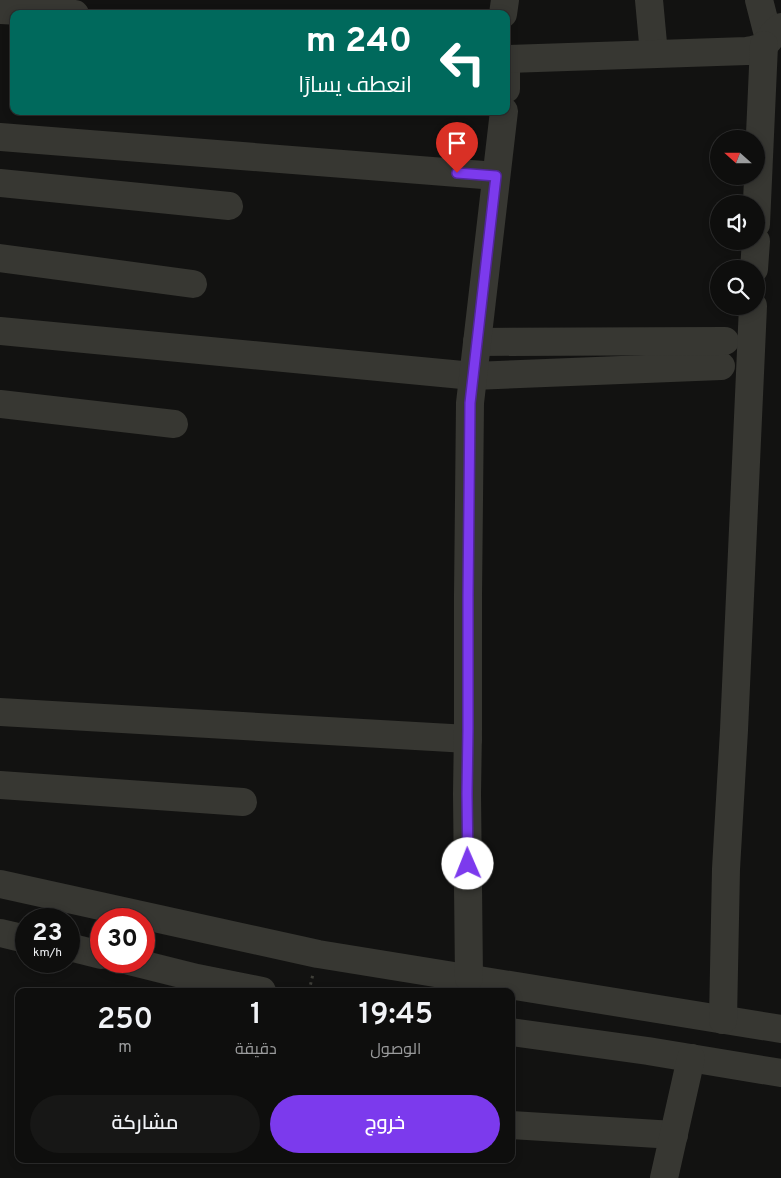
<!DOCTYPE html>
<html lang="ar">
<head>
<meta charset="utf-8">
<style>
	:root { --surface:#0e0e0d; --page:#171716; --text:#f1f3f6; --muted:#9b9c9d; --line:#2e2e2e; --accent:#7c3aed }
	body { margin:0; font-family:Overpass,Cairo,sans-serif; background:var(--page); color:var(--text); direction:rtl; height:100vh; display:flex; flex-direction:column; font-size:19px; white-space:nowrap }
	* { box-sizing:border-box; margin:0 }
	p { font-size:16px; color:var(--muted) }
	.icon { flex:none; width:28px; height:28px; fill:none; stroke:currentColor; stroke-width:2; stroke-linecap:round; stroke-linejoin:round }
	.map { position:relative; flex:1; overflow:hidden; direction:ltr }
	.drawer { position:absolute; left:15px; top:988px; width:500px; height:175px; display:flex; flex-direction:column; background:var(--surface); border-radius:10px; box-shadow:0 2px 8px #0003,0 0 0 1px var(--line); direction:rtl }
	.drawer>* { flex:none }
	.hud { position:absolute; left:10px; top:10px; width:500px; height:105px; border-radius:10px; box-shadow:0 2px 8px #0003,0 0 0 1px var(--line); direction:rtl; background:#00695c; color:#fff; overflow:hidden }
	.needle { width:32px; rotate:291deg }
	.tools { position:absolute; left:710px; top:130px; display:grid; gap:10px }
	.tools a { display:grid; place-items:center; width:55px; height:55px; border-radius:50%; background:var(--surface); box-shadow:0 2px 8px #0003,0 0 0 1px var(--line); font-size:25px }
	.speed { position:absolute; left:15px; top:908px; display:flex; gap:10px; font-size:25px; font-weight:700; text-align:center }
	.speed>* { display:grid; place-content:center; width:65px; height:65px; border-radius:50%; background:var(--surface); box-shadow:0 2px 8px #0003,0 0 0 1px var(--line); line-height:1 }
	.speed small { font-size:12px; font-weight:400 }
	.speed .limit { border:8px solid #d22; background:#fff; color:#111 }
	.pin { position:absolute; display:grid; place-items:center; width:42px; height:42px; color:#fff; margin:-51px -21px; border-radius:50% 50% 50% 0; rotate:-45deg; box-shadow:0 0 5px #0007 }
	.pin .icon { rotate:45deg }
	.me { position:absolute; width:55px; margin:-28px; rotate:359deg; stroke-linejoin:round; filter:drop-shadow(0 0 4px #0008) }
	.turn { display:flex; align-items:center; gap:18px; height:105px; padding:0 15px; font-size:22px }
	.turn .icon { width:65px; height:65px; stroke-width:2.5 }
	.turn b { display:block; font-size:35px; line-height:42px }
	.eta { display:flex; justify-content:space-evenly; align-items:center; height:85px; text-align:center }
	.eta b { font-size:30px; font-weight:600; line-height:35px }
	.action { display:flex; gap:10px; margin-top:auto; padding:10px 15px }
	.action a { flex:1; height:58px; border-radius:30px; background:var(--accent); color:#fff; font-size:20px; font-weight:600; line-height:58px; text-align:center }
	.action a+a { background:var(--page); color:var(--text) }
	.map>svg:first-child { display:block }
</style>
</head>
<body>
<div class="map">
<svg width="781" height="1178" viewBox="0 0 781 1178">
	<rect width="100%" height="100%" fill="#121211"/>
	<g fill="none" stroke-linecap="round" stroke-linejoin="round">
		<polyline stroke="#3e3e38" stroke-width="3" stroke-dasharray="2.5 4" stroke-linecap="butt" points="309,991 313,974"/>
		<g stroke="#373732" stroke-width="28">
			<polyline points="649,0 654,54"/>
			<polyline points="759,0 769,39"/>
			<polyline points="0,10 75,14"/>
			<polyline points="503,14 505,0"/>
			<polyline points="506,58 506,89"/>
			<path d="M506 59 747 51C752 50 759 49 763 46 770 41 773 31 781 27"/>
			<polyline points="0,137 496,176"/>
			<polyline points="0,183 229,206"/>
			<polyline points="756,224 764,45"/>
			<polyline points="0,258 193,284"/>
			<polyline points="754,269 756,241"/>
			<polyline points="0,331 473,376 721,366"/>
			<polyline points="477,342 725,341"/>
			<polyline points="0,404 174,424"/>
			<polyline points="0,712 468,739"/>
			<polyline points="0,785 243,802"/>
			<polyline points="0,884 318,954 781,1029"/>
			<polyline points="0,933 26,939"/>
			<polyline points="69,947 101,955"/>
			<polyline points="129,961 197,978 262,991"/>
			<polyline points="469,978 467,794 468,729 468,596 470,403 504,111"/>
			<polyline points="723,1020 726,869 734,730 753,306"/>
			<polyline points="511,1032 648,1051 781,1073"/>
			<polyline points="511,1125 674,1135"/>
			<polyline points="664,1178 691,1058"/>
		</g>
	</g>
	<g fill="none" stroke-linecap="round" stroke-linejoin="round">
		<g stroke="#51269a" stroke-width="12">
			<polyline id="route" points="457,173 496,176 470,403 468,596 468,729 467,794 468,864"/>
		</g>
		<use href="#route" stroke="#7c3aed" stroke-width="9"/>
	</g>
</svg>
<div class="tools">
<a><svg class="needle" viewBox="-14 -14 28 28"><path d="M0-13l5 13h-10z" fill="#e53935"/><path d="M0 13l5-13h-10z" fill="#9b9c9d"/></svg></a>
<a><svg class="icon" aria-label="sound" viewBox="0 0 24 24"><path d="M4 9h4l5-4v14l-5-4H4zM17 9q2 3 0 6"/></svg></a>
<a><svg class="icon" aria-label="search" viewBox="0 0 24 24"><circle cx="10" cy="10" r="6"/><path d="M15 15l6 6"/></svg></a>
</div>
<div class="speed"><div>23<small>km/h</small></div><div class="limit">30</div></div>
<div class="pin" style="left:457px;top:173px;background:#d93025"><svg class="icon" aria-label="arrive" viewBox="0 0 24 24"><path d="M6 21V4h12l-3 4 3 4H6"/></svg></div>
<svg class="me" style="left:468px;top:864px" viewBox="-20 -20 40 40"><circle r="19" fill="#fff"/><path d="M0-13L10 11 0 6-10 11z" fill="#7c3aed"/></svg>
<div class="hud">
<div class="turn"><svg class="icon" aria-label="left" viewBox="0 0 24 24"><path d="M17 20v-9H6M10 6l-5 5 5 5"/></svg><div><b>240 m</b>انعطف يسارًا</div></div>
</div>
<section class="drawer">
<div class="eta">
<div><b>19:45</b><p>الوصول</p></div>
<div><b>1</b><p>دقيقة</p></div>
<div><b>250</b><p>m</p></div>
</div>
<div class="action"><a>خروج</a><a>مشاركة</a></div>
</section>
</div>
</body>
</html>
